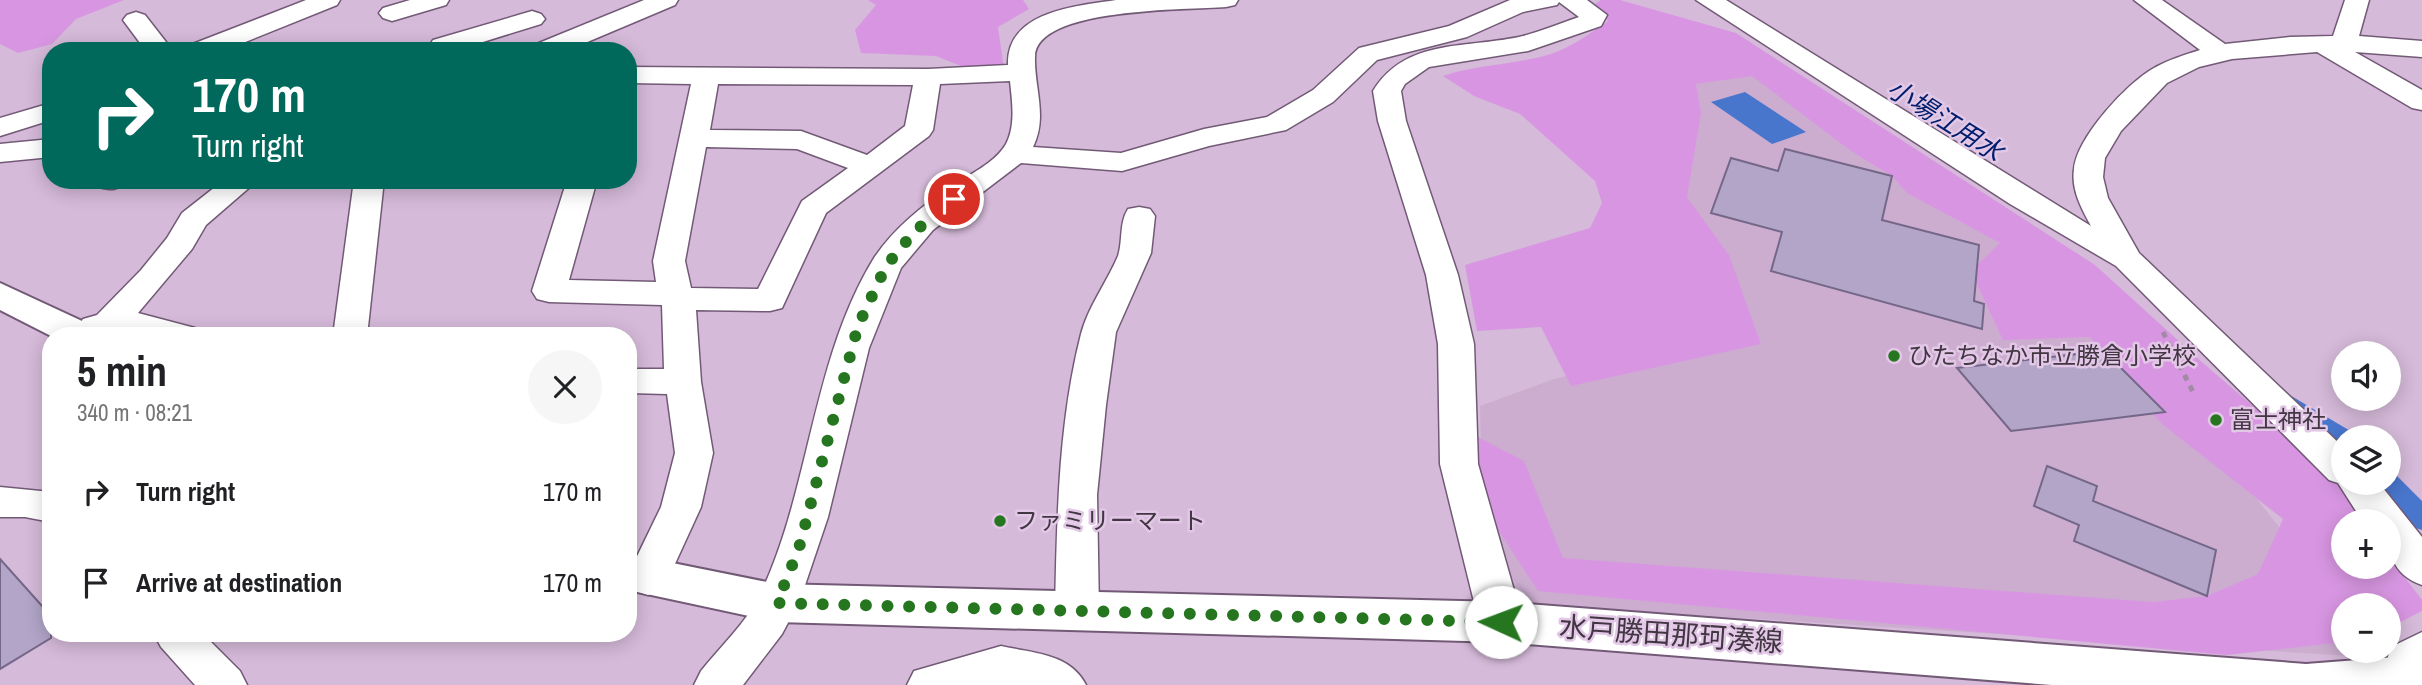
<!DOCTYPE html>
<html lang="en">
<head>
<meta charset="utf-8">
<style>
	:root { --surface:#fff; --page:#f6f6f6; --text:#202124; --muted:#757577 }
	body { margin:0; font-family:"Archivo Narrow","Noto Sans JP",sans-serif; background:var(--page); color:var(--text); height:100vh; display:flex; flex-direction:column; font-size:26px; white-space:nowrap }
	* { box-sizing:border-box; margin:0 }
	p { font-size:23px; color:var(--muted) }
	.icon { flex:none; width:38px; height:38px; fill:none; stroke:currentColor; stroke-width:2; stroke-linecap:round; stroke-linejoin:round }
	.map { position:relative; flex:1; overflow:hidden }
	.drawer { position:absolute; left:42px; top:327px; width:595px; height:315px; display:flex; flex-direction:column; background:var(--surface); border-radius:28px; box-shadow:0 4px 18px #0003 }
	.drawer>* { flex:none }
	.banner { position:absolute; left:42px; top:42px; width:595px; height:147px; border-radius:28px; box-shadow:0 4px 18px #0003; background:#00695c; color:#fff; overflow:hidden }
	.buttons { position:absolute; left:2331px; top:341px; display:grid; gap:14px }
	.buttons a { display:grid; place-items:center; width:70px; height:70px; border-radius:50%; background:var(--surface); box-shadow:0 4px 18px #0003; font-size:35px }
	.pin { position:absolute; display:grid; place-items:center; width:60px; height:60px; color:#fff; margin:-30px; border:4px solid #fff; border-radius:50%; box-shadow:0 2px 7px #0007 }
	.me { position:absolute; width:77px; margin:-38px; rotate:272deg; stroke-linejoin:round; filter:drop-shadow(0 0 5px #0008) }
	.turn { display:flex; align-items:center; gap:24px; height:147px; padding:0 35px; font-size:32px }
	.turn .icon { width:91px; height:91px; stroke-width:2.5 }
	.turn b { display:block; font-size:49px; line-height:60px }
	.round { display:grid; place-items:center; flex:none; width:74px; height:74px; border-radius:37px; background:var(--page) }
	.summary { display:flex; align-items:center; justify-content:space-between; height:119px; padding:0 35px }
	h1 { font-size:42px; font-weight:700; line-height:52px }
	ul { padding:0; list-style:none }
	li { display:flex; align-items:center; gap:21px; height:91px; padding:0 35px }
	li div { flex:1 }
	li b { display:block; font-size:26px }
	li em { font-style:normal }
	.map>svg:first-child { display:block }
</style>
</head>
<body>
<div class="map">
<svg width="2422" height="685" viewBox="0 0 2422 685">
	<rect width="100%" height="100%" fill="#d5bad9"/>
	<polygon fill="#ccadd0" points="1776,66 2121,327 2343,608 2343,651 2377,651 2383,658 1534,605 1502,566 1482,481 1480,406 1554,379 1736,332 1669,201 1671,83"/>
	<g fill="#d896e2">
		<polygon points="0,0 124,0 76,19 52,44 18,53 0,44"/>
		<polygon points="868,0 1023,0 1029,9 998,27 1004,69 966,68 936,56 861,53 855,30 876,5"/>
		<path d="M1601 0H1620L1736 33 2095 265 2203 363 2332 474 2361 521 2343 522V567H2389V557L2422 600V611L2389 628V606H2343V642L2227 655 1538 591 1491 519 1472 434 1524 461 1563 558 2153 602 2207 596 2258 574 2283 519 2162 424 2090 337 2003 340 1976 282 1969 273 2000 243 1907 193 1892 176 1851 151 1752 76 1696 84 1701 113 1687 197 1729 255 1761 344 1571 386 1541 327 1477 331 1465 265 1590 228 1602 203 1595 181 1520 114 1474 96 1443 76C1475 65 1507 65 1540 57 1565 52 1588 35 1608 21L1594 5Z"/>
	</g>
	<polygon fill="#4976cd" points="1745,92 1806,132 1772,144 1711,102"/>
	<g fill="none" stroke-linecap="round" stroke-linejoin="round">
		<g fill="#4976cd" fill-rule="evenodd">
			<polygon points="2288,394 2352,432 2355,438 2343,438 2343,449 2334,446 2279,409 2275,403 2279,397"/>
			<polygon points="2389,473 2397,476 2422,501 2422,530 2412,527 2377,490 2373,483 2389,483"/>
		</g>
	</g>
	<g fill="#b2a5c8" stroke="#746788" stroke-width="2">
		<polygon points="1785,149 1892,176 1882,220 1979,245 1974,301 1984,304 1982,329 1771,271 1782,232 1711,213 1731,158 1778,171"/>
		<polygon points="2104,351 2165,412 2011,431 1957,368"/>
		<polygon points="2047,466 2097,486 2093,501 2216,550 2207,596 2074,541 2079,525 2034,506"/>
		<polygon points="0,559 51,616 51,638 0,669"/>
	</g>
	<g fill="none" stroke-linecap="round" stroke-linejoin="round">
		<g stroke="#725a76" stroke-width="3">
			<g id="minor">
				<polygon points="306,0 340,0 337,5 223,51 186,51 190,45"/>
				<polygon points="410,0 449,0 446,5 392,21 383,18 379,13 383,8"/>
				<polygon points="644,0 678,0 675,5 566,51 530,51 534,45"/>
				<path d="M1116 0H1238L1235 5 1226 7C1189 10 1035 7 1035 57 1034 87 1048 117 1033 147L1121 153 1204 129 1267 117 1313 90 1359 48 1449 26 1510 0H1587L1607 15 1601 26 1528 51 1429 67 1405 84 1401 91 1406 121 1458 275 1474 344 1478 464 1523 622 1516 635 1501 640 1486 635 1479 622 1440 464 1438 344 1426 275 1378 121 1373 91C1406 37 1469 49 1523 36 1542 31 1561 23 1579 17L1559 2 1557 5 1523 12 1467 37 1377 60 1333 102 1286 130 1209 146 1122 171 1021 163 933 230 901 268 869 348 828 517 800 600 782 634 743 685H694L701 671C720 647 746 623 760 595 811 488 811 361 874 258 894 228 922 206 952 186 970 174 995 163 1006 144 1016 125 1012 101 1010 81L940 84 933 130 929 136 826 213 782 308 770 311 696 310 701 382 713 453 701 507 663 590 648 595 633 590 628 575 661 507 675 453 667 394 628 393V369H664L662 305 549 302 537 299 532 291 567 180H597L569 280 656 282 653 261 691 84 628 83V67L928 69 1008 65C1006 11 1077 6 1116 0ZM718 84 913 85 905 126 867 155 801 131 710 130ZM706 147 797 149 848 168 802 201 758 289 691 288 685 261Z"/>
				<path d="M1696 0H1726L2091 226C2081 208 2071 189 2074 169 2077 137 2127 83 2154 68 2168 60 2184 55 2200 50L2134 0H2162L2225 44 2290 37 2333 36 2345 0H2369L2359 36 2422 41V57L2355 52 2422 90V110L2412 108 2317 52 2232 59 2199 67 2167 83 2121 131 2105 158 2103 177 2108 198 2139 253 2343 447V483H2379L2422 537V585C2390 574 2389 551 2389 522H2363L2338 483 2329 480 2116 266 2010 204Z"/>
				<polygon points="532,11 541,14 545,19 541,24 454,51 432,51 429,46 433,40"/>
				<polygon points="136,12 145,15 173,51 146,51 123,20 127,15"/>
				<polygon points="51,103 51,120 0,136 0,118"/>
				<polygon points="51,139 51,157 0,162 0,144"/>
				<path d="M126 180C119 191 111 190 99 187L95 181Z"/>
				<polygon points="224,180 258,180 206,225 192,249 138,313 195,328 200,336 83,335 78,327 83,319 97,315 141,270 167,238 182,213"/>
				<polygon points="354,180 384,180 367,336 333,336"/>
				<path d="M1139 207 1150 209 1155 216 1151 253 1116 332 1106 405 1097 495 1099 612 1092 624 1077 630 1062 624 1055 612C1057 520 1058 424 1081 334 1088 307 1107 282 1118 256 1123 241 1119 223 1128 209Z"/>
				<polygon points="0,487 51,492 51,522 25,517 0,517"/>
				<polygon points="2422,632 2422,685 2383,685 2381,679 2391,647"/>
				<polygon points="154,634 203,634 240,671 247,685 195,685 161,647"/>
				<path d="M1001 646C1032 653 1070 653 1086 685H907L914 671Z"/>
			</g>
		</g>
		<g stroke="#725a76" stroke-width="4">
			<g id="major">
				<polygon points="0,283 95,327 100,336 51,336 0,310"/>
				<polygon points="628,554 777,584 1501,602 2306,664 2422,655 2422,685 2052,685 1501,642 777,622 628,590"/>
			</g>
		</g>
		<polyline stroke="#a08ba3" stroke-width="5" stroke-dasharray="6 6" stroke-linecap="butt" points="2163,332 2195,396"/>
		<use href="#minor" fill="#fff" fill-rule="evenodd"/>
		<use href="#major" fill="#fff" fill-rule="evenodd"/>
	</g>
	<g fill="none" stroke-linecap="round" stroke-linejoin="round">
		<polyline stroke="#25761f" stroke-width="12" stroke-dasharray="0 21.6" points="954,199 915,231 886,266 858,326 799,548 777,603 1501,622"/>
	</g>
	<g fill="#25761f" stroke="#e2c7e6" stroke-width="2.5">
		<circle cx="1894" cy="356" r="7"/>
		<circle cx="2216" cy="420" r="7"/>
		<circle cx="1000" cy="521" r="7"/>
	</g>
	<g text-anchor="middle" stroke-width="5" stroke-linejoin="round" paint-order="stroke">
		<g font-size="24" fill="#413642" stroke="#e2c7e6" text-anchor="start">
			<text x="1908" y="364">ひたちなか市立勝倉小学校</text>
			<text x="2230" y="428">富士神社</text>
			<text x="1014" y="529">ファミリーマート</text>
		</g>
		<g font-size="26" font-style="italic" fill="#001e6c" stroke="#e2c7e6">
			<text transform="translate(1945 120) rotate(32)" y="9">小場江用水</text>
		</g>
		<g font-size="28" fill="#413642" stroke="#e2c7e6">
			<text transform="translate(1671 634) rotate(4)" y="10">水戸勝田那珂湊線</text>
		</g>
	</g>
</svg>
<div class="buttons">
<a><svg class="icon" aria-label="sound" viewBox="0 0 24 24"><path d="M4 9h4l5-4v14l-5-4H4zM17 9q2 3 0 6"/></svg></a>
<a><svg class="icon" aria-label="layers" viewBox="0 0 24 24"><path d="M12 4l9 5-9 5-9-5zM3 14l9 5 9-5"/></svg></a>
<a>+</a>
<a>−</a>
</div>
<div class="pin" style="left:954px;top:199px;background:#d93025"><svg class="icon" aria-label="arrive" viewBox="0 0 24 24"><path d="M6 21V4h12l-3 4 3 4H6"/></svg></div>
<svg class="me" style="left:1501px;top:622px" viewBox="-20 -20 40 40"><circle r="19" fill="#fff"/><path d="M0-13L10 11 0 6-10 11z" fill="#25761f"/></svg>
<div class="banner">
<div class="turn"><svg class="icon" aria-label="right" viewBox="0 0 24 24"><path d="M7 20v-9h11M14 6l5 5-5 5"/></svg><div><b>170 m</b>Turn right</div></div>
</div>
<section class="drawer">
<div class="summary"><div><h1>5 min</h1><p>340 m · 08:21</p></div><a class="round"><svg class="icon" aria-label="close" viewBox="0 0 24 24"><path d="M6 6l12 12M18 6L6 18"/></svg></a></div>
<ul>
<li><svg class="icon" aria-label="right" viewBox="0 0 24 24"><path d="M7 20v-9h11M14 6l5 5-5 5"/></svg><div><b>Turn right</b></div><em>170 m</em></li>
<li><svg class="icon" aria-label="arrive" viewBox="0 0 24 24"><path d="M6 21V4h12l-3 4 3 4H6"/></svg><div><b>Arrive at destination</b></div><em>170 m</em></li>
</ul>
</section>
</div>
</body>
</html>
